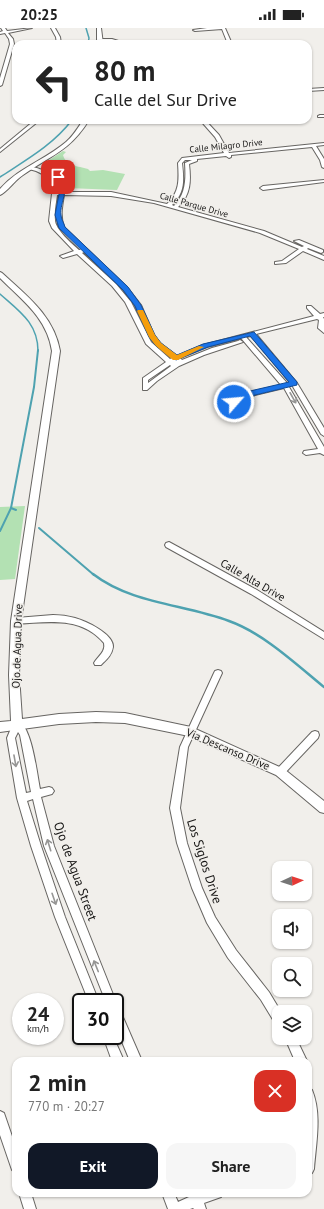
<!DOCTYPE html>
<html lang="en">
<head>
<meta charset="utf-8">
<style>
	:root { --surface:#fff; --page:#f6f6f6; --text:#222; --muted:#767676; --accent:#111827 }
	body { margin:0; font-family:"PT Sans",sans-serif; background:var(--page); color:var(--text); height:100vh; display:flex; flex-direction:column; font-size:15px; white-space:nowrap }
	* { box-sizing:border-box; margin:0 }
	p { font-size:13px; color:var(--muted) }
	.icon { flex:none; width:22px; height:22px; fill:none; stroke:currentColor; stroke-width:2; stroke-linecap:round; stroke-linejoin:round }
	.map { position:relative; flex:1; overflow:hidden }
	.panel { position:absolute; left:12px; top:1029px; width:300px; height:140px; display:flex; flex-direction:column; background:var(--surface); border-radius:12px; box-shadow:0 1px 3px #0004 }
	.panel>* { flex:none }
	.banner { position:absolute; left:12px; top:12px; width:300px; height:84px; border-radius:12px; box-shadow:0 1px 3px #0004; background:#fff; color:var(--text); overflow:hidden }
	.needle { width:26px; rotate:87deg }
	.buttons { position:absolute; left:272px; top:833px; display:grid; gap:8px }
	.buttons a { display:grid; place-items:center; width:40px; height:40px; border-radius:8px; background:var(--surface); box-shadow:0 1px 3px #0004; font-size:20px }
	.speed { position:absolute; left:12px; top:965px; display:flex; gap:8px; font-size:20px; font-weight:700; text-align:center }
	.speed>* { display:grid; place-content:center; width:52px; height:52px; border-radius:50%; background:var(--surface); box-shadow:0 1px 3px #0004; line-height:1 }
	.speed small { font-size:10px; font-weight:400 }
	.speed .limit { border:2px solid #111; border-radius:6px; background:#fff; color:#111 }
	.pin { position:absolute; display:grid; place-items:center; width:34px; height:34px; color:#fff; margin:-17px; border-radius:8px; box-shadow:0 2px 6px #0006 }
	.me { position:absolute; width:44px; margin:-22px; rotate:63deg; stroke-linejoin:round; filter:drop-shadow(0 0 3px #0008) }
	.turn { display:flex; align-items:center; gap:14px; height:84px; padding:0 16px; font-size:18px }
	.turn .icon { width:52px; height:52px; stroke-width:2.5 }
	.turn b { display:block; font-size:28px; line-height:34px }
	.round { display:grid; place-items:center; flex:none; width:42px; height:42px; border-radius:12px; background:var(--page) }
	.head { display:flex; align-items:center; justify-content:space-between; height:68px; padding:0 16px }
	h1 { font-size:24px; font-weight:600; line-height:30px }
	.primary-button { display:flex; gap:8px; margin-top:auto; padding:8px 16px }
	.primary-button a { flex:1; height:46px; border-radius:12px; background:var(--accent); color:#fff; font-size:16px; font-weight:600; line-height:46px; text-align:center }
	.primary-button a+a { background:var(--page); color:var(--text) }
	.status { display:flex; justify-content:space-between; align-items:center; height:28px; padding:0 20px; background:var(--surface); direction:ltr }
	.status svg { height:11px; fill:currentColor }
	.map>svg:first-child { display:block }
</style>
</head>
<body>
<div class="status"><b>20:25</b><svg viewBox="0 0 49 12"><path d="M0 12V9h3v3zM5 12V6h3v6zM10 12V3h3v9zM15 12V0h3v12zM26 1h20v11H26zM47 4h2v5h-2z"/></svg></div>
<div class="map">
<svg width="324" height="1181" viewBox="0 0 324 1181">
	<rect width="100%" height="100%" fill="#f1efeb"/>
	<g fill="#b3e1b3">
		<path d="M63 123 66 124 63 127C66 138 78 138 88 141L90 143 103 142 125 146 117 162 67 160 60 148 43 136Z"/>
		<polygon points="25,478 15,551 0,552 0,479"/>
	</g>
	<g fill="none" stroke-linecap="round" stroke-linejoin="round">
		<g stroke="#4ea2b0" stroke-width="1.5">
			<polyline points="86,0 89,10 88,16"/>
			<path d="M0 149C26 132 53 117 72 92"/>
			<path d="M0 266C19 283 38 295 38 323"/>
		</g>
		<g stroke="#4ea2b0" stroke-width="2">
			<polyline points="11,480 16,482"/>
			<polyline points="39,500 94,547"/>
			<polyline points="0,503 11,480 34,359 38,322"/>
		</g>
		<path stroke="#4ea2b0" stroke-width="2.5" d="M93 546C132 576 184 576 229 593 263 605 296 636 324 659"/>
		<g stroke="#676562" stroke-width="2">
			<g id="minor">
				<polygon points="1,0 5,0 7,3 32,0 8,5 13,11 14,16 2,57 0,58 0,50 10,16 9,11 5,5 0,6 0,4 3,3"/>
				<polygon points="51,0 55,0 60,9 61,16 57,16 56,9"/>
				<polygon points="207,0 225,0 232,16 228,16 222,1 195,3 193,2"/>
				<polygon points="101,11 112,11 128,16 100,13"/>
				<polygon points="324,60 324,62 308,63 308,61"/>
				<polygon points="320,87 324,87 324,89 318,89 318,88"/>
				<polygon points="35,92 40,92 0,124 0,121"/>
				<path d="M200 92H205L219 107 229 125 324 115V117L316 118 324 131V140L322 139 320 132 312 119 231 127V129L229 130 226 128 197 131V133L189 136C191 152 191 167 178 179L264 203 302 219 304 218 294 213 299 212 323 222V224L321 225 308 220 307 221 324 228V232L303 223 286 235 275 236V234L282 233 299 221 260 205 154 175 111 168 64 167C62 179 60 188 64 199L127 259 141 277 154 307 160 315 177 328 203 317 314 288 307 280V278H311L320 286 324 285V289H323L324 291V305L318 300 319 292 317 291 256 306 297 355 324 400V408L321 406 292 357 251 308 246 309 287 355 291 357 289 359 324 419V427L320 425 306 427 303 425 304 423 318 421 284 360 255 367 236 375H232V373L251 364 281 357 241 310 207 319 180 330 182 332 212 320 238 313 240 312 243 314 204 327 179 338 157 353 147 362H143V350L166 334 146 316 125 274 112 258 77 226 63 230 60 228 74 223 52 200 49 193 53 156C47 148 39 143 29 141V139C41 139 51 146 57 156V164H59C59 154 55 150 48 144V142C59 142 64 155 64 164H111L167 176C180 164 179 151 178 135L182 130 224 125 215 109ZM185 132H192L185 135C186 151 186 166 174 178L172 177C185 165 184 152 182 135ZM57 167H59C54 201 57 199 81 222H79C72 216 55 201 55 192 54 184 56 175 57 167ZM84 224 123 261 135 277 149 308 156 317 172 330 170 331 151 314 131 274 116 256 82 225ZM170 337 171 338 148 355V352Z"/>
				<polygon points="324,152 324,154 263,162 260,160 263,158"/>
				<polygon points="169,514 257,562 324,604 324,611 251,566 166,519 165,517 166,515"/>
				<path d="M53 587C61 587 68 588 75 590 86 593 114 606 113 619 112 627 106 632 101 637H95L94 635C98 628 106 624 104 615 81 588 48 594 16 596L13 595 12 593 13 591 16 590Z"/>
				<polygon points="218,642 221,643 222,645 188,719 180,780 187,815 202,860 215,889 236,922 269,964 281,984 279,984 279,996 275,995 261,972 228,930 207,895 192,860 177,815 170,780 180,719 214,645 215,643"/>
				<path d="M17 692C32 697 37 747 40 761L49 759 52 760 54 763 52 766 41 769 54 818 116 974 115 977V974H106L44 818 33 771 27 773 41 818 65 889 99 974H89L55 889 31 818 17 770 7 710 14 693ZM18 704 20 707 31 764 26 765 15 710Z"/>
				<polygon points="315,703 318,704 319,707 318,710 283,747 280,748 277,747 275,744 277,741 312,704"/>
				<polygon points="115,979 119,980 142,1033 130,1033 115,997"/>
				<polygon points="103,1008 113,1008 124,1033 112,1033"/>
				<polygon points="285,1010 296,1010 307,1033 295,1033"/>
				<path d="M308 1060 312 1062C322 1086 316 1115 314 1141L312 1145 308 1147Z"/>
				<polygon points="0,1083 4,1085 16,1120 16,1144 12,1142 0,1107"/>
				<polygon points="19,1165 31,1165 36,1181 24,1181"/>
				<polygon points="162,1165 174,1165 178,1174 189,1169 187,1165 223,1165 221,1169 204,1175 206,1181 194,1181 193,1180 190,1181 168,1181"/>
			</g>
		</g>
		<g stroke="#676562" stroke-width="2">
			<g id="tertiary">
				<polygon points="97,0 101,0 103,16 97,16"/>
				<path d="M83 92H89C69 124 51 127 23 147 15 152 7 164 0 167V161C18 140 45 132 66 114 73 108 78 100 83 92Z"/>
				<path d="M0 244 2 245C27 268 54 288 60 323L21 593 19 647 22 691 59 686 96 684 125 685 191 699 284 741 324 773V785L320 784 276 747 189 708 125 695 96 694 59 696 0 704V694L11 693 9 647 11 593 52 323C47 290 23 273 0 250Z"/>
			</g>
		</g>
		<use href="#minor" fill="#fff" fill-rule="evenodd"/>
		<use href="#tertiary" fill="#fff" fill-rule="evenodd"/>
	</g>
	<defs><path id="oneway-shaft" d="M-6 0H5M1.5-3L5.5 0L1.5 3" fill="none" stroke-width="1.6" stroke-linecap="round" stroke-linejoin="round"/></defs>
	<g stroke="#969695">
		<use href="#oneway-shaft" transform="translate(293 370) rotate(61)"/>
		<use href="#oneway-shaft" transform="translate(15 733) rotate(80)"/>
		<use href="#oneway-shaft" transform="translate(49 817) rotate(-107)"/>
		<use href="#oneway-shaft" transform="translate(54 871) rotate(71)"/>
		<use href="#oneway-shaft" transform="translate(96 938) rotate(-112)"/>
	</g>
	<path fill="#1a73e8" stroke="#114b97" d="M58 148C73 156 59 175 61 187 61 191 64 195 65 199L128 259 141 277 155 307 161 315 177 327 203 316 254 304 297 354V357L255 367 237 376H231V373L250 363 289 354 250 308 208 319 176 332 156 318 149 309 135 278 123 262 59 200 55 187 60 161 55 149Z"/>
	<polygon fill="#f59e0b" points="138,282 143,282 155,307 161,315 177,327 199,318 204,319 178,332 173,332 156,318 149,309 137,283"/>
	<g text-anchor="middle" stroke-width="3" stroke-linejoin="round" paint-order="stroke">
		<g font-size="9" fill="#161514" stroke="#f1efeb">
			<text transform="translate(226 118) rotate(-6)" y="3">Calle Milagro Drive</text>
			<text transform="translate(194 177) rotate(16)" y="3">Calle Parque Drive</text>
		</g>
		<g font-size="11" fill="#161514" stroke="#f1efeb">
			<text transform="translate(253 552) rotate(30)" y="4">Calle Alta Drive</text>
			<text transform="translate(17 618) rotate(-88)" y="4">Ojo de Agua Drive</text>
			<text transform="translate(228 721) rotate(23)" y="4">Via Descanso Drive</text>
		</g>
		<g font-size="13" fill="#161514" stroke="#f1efeb">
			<text transform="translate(205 833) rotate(72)" y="5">Los Siglos Drive</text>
			<text transform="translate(76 843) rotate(70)" y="5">Ojo de Agua Street</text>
		</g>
	</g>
</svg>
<div class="buttons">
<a><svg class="needle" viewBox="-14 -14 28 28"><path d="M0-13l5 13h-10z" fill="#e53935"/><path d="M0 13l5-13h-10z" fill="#767676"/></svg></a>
<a><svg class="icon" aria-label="sound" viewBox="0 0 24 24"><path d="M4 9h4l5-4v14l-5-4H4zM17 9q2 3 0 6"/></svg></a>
<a><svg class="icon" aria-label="search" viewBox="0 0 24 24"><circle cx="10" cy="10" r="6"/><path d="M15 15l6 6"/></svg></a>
<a><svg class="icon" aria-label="layers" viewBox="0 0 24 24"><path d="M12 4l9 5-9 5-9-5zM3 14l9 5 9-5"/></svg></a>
</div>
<div class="speed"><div>24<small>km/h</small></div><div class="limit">30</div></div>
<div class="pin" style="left:58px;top:149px;background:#d93025"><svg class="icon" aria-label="arrive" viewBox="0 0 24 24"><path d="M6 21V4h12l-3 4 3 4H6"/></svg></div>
<svg class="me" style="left:234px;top:374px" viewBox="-20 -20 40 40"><circle r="17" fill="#1a73e8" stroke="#fff" stroke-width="3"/><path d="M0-11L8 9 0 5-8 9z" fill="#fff"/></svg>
<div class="banner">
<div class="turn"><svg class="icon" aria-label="left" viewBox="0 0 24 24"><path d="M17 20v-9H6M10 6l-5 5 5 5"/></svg><div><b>80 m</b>Calle del Sur Drive</div></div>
</div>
<section class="panel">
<div class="head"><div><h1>2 min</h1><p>770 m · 20:27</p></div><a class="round" style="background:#d93025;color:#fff"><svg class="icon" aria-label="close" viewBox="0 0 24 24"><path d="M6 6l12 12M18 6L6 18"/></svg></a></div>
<div class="primary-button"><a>Exit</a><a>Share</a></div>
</section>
</div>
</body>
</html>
